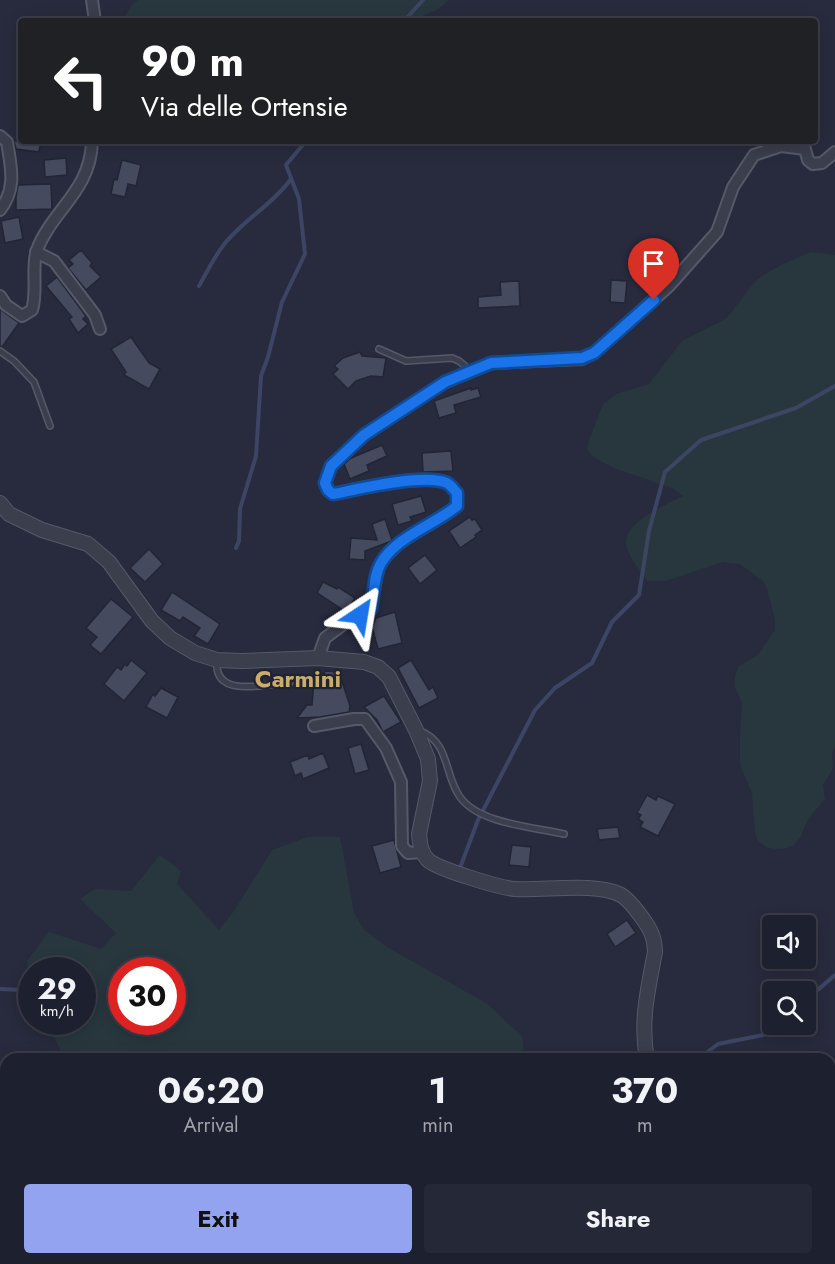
<!DOCTYPE html>
<html lang="en">
<head>
<meta charset="utf-8">
<style>
	:root { --surface:#1d202e; --page:#252836; --text:#f1f3f6; --muted:#a0a3aa; --line:#3b3e4a; --accent:#94a3ef }
	body { margin:0; font-family:Jost,sans-serif; background:var(--page); color:var(--text); height:100vh; display:flex; flex-direction:column; font-size:22px; white-space:nowrap }
	* { box-sizing:border-box; margin:0 }
	p { font-size:20px; color:var(--muted) }
	.icon { flex:none; width:33px; height:33px; fill:none; stroke:currentColor; stroke-width:2; stroke-linecap:round; stroke-linejoin:round }
	.map { position:relative; flex:1; overflow:hidden }
	.drawer { position:absolute; left:0px; top:1053px; width:836px; height:212px; display:flex; flex-direction:column; background:var(--surface); border-radius:18px 18px 0 0; box-shadow:0 3px 15px #0003,0 0 0 2px var(--line) }
	.drawer>* { flex:none }
	.banner { position:absolute; left:18px; top:18px; width:800px; height:126px; border-radius:6px; box-shadow:0 3px 15px #0003,0 0 0 2px var(--line); background:#202124; color:#fff; overflow:hidden }
	.fabs { position:absolute; left:762px; top:915px; display:grid; gap:12px }
	.fabs a { display:grid; place-items:center; width:54px; height:54px; border-radius:6px; background:var(--surface); box-shadow:0 3px 15px #0003,0 0 0 2px var(--line); font-size:30px }
	.speed { position:absolute; left:18px; top:957px; display:flex; gap:12px; font-size:30px; font-weight:700; text-align:center }
	.speed>* { display:grid; place-content:center; width:78px; height:78px; border-radius:50%; background:var(--surface); box-shadow:0 3px 15px #0003,0 0 0 2px var(--line); line-height:1 }
	.speed small { font-size:15px; font-weight:400 }
	.speed .limit { border:9px solid #d22; background:#fff; color:#111 }
	.pin { position:absolute; display:grid; place-items:center; width:51px; height:51px; color:#fff; margin:-62px -26px; border-radius:50% 50% 50% 0; rotate:-45deg; box-shadow:0 0 6px #0007 }
	.pin .icon { rotate:45deg }
	.me { position:absolute; width:66px; margin:-33px; rotate:33deg; stroke-linejoin:round; filter:drop-shadow(0 0 4px #0008) }
	.turn { display:flex; align-items:center; gap:21px; height:126px; padding:0 24px; font-size:27px }
	.turn .icon { width:78px; height:78px; stroke-width:2.5 }
	.turn b { display:block; font-size:42px; line-height:51px }
	.eta { display:flex; justify-content:space-evenly; align-items:center; height:102px; text-align:center }
	.eta b { font-size:36px; font-weight:700; line-height:42px }
	.cta { display:flex; gap:12px; margin-top:auto; padding:12px 24px }
	.cta a { flex:1; height:69px; border-radius:6px; background:var(--accent); color:#111; font-size:24px; font-weight:700; line-height:69px; text-align:center }
	.cta a+a { background:var(--page); color:var(--text) }
	.map>svg:first-child { display:block }
</style>
</head>
<body>
<div class="map">
<svg width="835" height="1264" viewBox="0 0 835 1264">
	<rect width="100%" height="100%" fill="#272b3d"/>
	<g fill="#28373e" fill-rule="evenodd">
		<polygon points="138,0 449,0 440,8 412,21 122,21 132,5"/>
		<path d="M811 252 835 255V747L832 753 833 768 823 785 825 799 809 818 800 837 794 845 784 849H775L766 847 758 841 755 833 752 793 740 765V734L742 704 735 686V676L739 666 758 655 775 630V620L767 589 763 581 740 564 723 562 666 581H647C640 570 627 555 626 543 626 521 667 504 683 496L672 488 614 468 592 456 588 450V443L603 404 616 394 649 384 682 341 727 318 753 284 763 275 783 264Z"/>
		<path d="M307 837H340L354 913 364 930 387 947 486 1003 522 1036 525 1059H64L48 1022H82V970H32L31 978 27 961 49 932 101 949 116 933 80 899 95 889 131 891 160 855 181 871 177 884 219 930 234 911 272 850ZM122 970H172V1022H122Z"/>
		<polygon points="6,1173 6,1258 474,1259 473,1264 0,1264 0,1174"/>
	</g>
	<g fill="none" stroke-linecap="round" stroke-linejoin="round">
		<g stroke="#3d4564" stroke-width="4">
			<polyline points="404,21 423,0"/>
			<path d="M199 286C207 272 215 255 226 242 246 218 273 204 291 179"/>
			<polyline points="236,548 239,541 240,509 256,456 261,376 268,357 282,302 305,254 299,199 286,165 306,141"/>
			<polyline points="460,868 478,820 535,710 555,688 592,663 612,622 639,595 649,531 665,472 701,440 796,408 835,386"/>
			<polyline points="0,989 22,990"/>
			<polyline points="806,1000 835,975"/>
			<polyline points="698,1059 718,1044 763,1035 776,1024"/>
		</g>
	</g>
	<g fill="#464a5e" stroke="#212534" stroke-width="1.5">
		<polygon points="14,141 41,141 39,152 16,149"/>
		<polygon points="66,158 67,175 45,177 44,160"/>
		<polygon points="122,160 141,165 136,186 128,184 125,197 111,194 114,179 117,180"/>
		<polygon points="51,184 52,209 16,210 16,197 18,185"/>
		<polygon points="19,217 23,239 5,243 1,221"/>
		<polygon points="81,250 92,263 90,266 101,277 86,290 68,268 73,264 69,260"/>
		<polygon points="57,277 86,316 83,319 88,324 78,333 69,319 72,317 46,286"/>
		<polygon points="611,280 627,281 625,303 610,302"/>
		<polygon points="519,281 520,306 478,308 478,297 501,295 500,282"/>
		<polygon points="0,309 19,323 2,347 0,346"/>
		<polygon points="131,337 149,363 160,369 149,389 124,375 126,372 111,349"/>
		<polygon points="360,352 362,356 386,358 383,377 371,376 356,381 348,389 333,374 338,369 334,366 343,358"/>
		<polygon points="471,388 471,390 478,388 481,397 454,405 456,413 439,418 434,401"/>
		<polygon points="382,445 387,456 367,465 369,471 350,479 344,464 351,458"/>
		<polygon points="451,451 453,471 423,472 422,453"/>
		<polygon points="421,496 426,512 410,517 412,521 398,525 392,504"/>
		<polygon points="470,517 472,520 475,519 482,530 475,535 476,537 460,548 449,531"/>
		<polygon points="385,519 392,540 389,542 365,551 365,560 349,559 351,538 377,540 372,524"/>
		<polygon points="149,549 163,564 145,582 130,568"/>
		<polygon points="425,555 437,570 420,584 408,568"/>
		<polygon points="323,582 337,589 338,587 355,598 346,612 317,593"/>
		<polygon points="172,592 220,624 208,644 194,636 200,628 183,617 180,621 161,610"/>
		<polygon points="111,599 133,617 101,654 90,645 97,637 86,628"/>
		<polygon points="395,612 402,643 378,649 372,627 376,618"/>
		<polygon points="131,660 147,673 124,701 104,684 117,667 121,670 125,664 127,666"/>
		<polygon points="411,660 429,690 433,687 438,698 419,708 398,668"/>
		<polygon points="325,671 339,672 350,706 349,712 320,717 297,718 307,705 312,705 314,680 322,681"/>
		<polygon points="161,688 178,697 167,718 146,707 153,694 155,696"/>
		<polygon points="384,696 401,722 383,732 377,720 364,707"/>
		<polygon points="361,744 369,770 355,774 348,748"/>
		<polygon points="323,753 329,768 303,779 301,773 295,776 290,762 308,755 309,759"/>
		<polygon points="647,795 656,800 658,796 675,804 658,836 640,827 643,822 638,819 641,815 637,813"/>
		<polygon points="618,827 620,838 599,840 597,829"/>
		<polygon points="394,840 401,867 380,873 372,846"/>
		<polygon points="512,845 531,847 529,867 509,865"/>
		<polygon points="627,920 636,933 615,947 607,934"/>
	</g>
	<g fill="none" stroke-linecap="round" stroke-linejoin="round">
		<g stroke="#555968" stroke-width="8">
			<g id="service">
				<polyline points="379,349 406,361 452,358 459,361 471,371"/>
				<polyline points="0,351 14,361 34,382 50,426"/>
				<path d="M217 662C214 699 267 684 290 682"/>
				<path d="M420 731C450 742 444 775 460 797 479 824 534 827 564 834"/>
			</g>
		</g>
		<g stroke="#555968" stroke-width="14">
			<g id="minor">
				<polyline points="92,0 95,21"/>
				<path d="M0 136 7 142C11 167 17 188 0 210"/>
				<polyline points="36,252 54,261 95,315 100,329"/>
				<path d="M0 296 6 305 22 316 32 310C38 291 31 265 37 250 52 210 91 191 92 141"/>
				<path d="M318 658 325 638 349 620 371 609C375 594 373 576 381 563 397 537 434 525 457 506V493C454 490 451 485 447 483 424 473 359 489 333 494L328 490 325 483 331 466 364 435 445 382 491 363 582 359 594 353 669 286 717 232 733 187 754 155 781 146 805 149 808 160 813 164 822 163 835 152"/>
				<polyline points="314,726 354,719 365,719 386,748 401,782 402,846 408,853 422,852"/>
			</g>
		</g>
		<g stroke="#555968" stroke-width="16">
			<g id="tertiary">
				<path d="M0 503 9 514 42 530 88 544 109 562 152 621 170 638 195 653 217 660 242 661 318 658 364 662 378 667 389 677 416 730 428 759 430 781 419 834C420 844 421 853 428 860 437 869 501 888 515 889 545 891 595 882 621 895 630 900 637 911 643 919 651 930 655 939 655 952 648 989 640 1022 647 1059"/>
				<polyline points="782,1264 783,1258"/>
			</g>
		</g>
		<use href="#service" stroke="#3a3e4d" stroke-width="5"/>
		<use href="#minor" stroke="#3a3e4d" stroke-width="10"/>
		<use href="#tertiary" stroke="#3a3e4d" stroke-width="14"/>
	</g>
	<g fill="none" stroke-linecap="round" stroke-linejoin="round">
		<g stroke="#114b97" stroke-width="15">
			<path id="route" d="M360 615 371 609C375 594 373 576 381 563 396 537 434 525 457 506V493C454 490 451 485 447 483 424 473 359 489 333 494L328 490 325 483 331 466 364 435 445 382 491 363 582 358 594 353 654 300"/>
		</g>
		<use href="#route" stroke="#1a73e8" stroke-width="10"/>
	</g>
	<g text-anchor="middle" stroke-width="4.5" stroke-linejoin="round" paint-order="stroke">
		<g font-size="24" font-weight="bold" fill="#ccac6d" stroke="#1f2332">
			<text x="298" y="687">Carmini</text>
		</g>
	</g>
</svg>
<div class="fabs">
<a><svg class="icon" aria-label="sound" viewBox="0 0 24 24"><path d="M4 9h4l5-4v14l-5-4H4zM17 9q2 3 0 6"/></svg></a>
<a><svg class="icon" aria-label="search" viewBox="0 0 24 24"><circle cx="10" cy="10" r="6"/><path d="M15 15l6 6"/></svg></a>
</div>
<div class="speed"><div>29<small>km/h</small></div><div class="limit">30</div></div>
<div class="pin" style="left:654px;top:300px;background:#d93025"><svg class="icon" aria-label="arrive" viewBox="0 0 24 24"><path d="M6 21V4h12l-3 4 3 4H6"/></svg></div>
<svg class="me" style="left:360px;top:615px" viewBox="-20 -20 40 40"><path d="M0-17L14 15 0 8-14 15z" fill="#1a73e8" stroke="#fff" stroke-width="4"/></svg>
<div class="banner">
<div class="turn"><svg class="icon" aria-label="left" viewBox="0 0 24 24"><path d="M17 20v-9H6M10 6l-5 5 5 5"/></svg><div><b>90 m</b>Via delle Ortensie</div></div>
</div>
<section class="drawer">
<div class="eta">
<div><b>06:20</b><p>Arrival</p></div>
<div><b>1</b><p>min</p></div>
<div><b>370</b><p>m</p></div>
</div>
<div class="cta"><a>Exit</a><a>Share</a></div>
</section>
</div>
</body>
</html>
